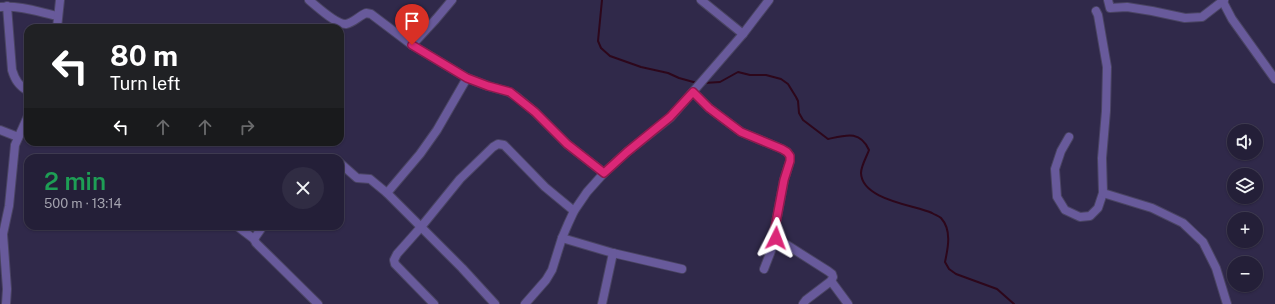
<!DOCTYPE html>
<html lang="en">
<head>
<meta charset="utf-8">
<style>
	:root { --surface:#241f38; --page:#302c43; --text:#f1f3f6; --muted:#a3a2ae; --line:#413d53 }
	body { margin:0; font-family:"Public Sans",sans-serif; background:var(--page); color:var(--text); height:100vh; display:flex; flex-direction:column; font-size:15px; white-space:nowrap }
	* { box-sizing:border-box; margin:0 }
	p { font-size:13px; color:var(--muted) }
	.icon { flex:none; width:22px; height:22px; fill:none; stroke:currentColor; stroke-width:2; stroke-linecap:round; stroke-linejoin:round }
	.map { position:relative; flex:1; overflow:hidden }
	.side { position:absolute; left:24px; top:154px; width:320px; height:76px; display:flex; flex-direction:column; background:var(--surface); border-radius:12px; box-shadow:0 1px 3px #0004,0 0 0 1px var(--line) }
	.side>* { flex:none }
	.hud { position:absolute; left:24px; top:24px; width:320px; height:122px; border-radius:12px; box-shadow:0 1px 3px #0004,0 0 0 1px var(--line); background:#202124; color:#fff; overflow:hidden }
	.buttons { position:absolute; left:1227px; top:124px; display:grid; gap:8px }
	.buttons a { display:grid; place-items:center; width:36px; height:36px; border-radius:50%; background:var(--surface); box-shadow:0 1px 3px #0004,0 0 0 1px var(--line); font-size:20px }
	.pin { position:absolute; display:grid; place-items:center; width:34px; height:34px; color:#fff; margin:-41px -17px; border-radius:50% 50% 50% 0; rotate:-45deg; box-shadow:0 0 4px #0007 }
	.pin .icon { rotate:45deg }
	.me { position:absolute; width:44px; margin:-22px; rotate:3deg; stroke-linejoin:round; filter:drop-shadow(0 0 3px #0008) }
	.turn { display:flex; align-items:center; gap:14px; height:84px; padding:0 20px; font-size:18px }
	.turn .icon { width:52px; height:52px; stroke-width:2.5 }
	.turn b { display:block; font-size:28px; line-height:34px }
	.lanes { display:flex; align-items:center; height:38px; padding:0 20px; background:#0003; justify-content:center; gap:20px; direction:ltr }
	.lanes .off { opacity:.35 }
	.round { display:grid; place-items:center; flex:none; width:42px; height:42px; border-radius:21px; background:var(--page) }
	.overview { display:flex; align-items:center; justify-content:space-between; height:68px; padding:0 20px }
	h1 { font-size:24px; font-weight:600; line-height:30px; color:#1e9e55 }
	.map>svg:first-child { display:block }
</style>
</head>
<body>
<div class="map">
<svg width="1275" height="304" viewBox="0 0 1275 304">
	<rect width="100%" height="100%" fill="#30294a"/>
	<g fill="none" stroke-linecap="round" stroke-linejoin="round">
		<g stroke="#2d071b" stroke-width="2">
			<polyline points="602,0 598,41 601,48 610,56 641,67 668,73 679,78 697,83"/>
			<path d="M704 83 720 82 738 72 750 75H766L781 79 788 84 796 97 798 101 799 113 803 120 828 139C846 135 860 130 869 150 867 156 861 166 861 173 862 200 914 205 932 213 935 215 939 216 941 218 952 230 948 248 945 262L949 269 956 274 997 289 1014 304"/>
		</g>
		<g stroke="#4a4463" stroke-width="10">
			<g id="minor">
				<path d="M309 0C316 6 337 25 346 24 353 23 359 16 366 13L371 14 412 45 467 78 488 86 509 92 517 97 535 112 567 144 604 173"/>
				<polyline points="701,0 743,34"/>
				<polyline points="1108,0 1110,8 1127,7 1152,11 1185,18 1202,17 1224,0"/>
				<polyline points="1222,0 1232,19 1275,79"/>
				<path d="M7 6 12 70C15 80 19 86 28 91"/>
				<path d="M0 7C19 5 39 12 58 16"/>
				<polyline points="57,28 60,0"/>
				<polyline points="412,45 436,19 452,0"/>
				<polyline points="693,92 709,108 741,132 782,149 787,152 790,156 790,161 784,180 774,233 776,238 828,271 832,274 833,277 831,281 806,300 803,304"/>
				<polyline points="0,130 18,137"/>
				<polyline points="1069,137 1061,151 1055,169 1057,197 1065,210 1080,217 1090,216 1098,208 1103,193 1102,158 1106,111 1107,67 1098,15 1096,11"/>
				<polyline points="340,163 357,178 370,179 387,193 462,268 495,304"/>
				<polyline points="387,193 420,154 437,130 467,78"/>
				<polyline points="1103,193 1152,208 1183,223 1203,242 1216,268 1227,304"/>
				<polyline points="237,226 254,239"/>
				<polyline points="263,226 254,239 256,243 318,304"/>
				<polyline points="562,238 613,253 682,269"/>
				<polyline points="764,269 776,238"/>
				<polyline points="831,281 848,304"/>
				<polyline points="6,304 7,289 3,234 9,206 15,145 28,116"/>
				<polyline points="434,304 395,264 394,260 397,254 421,227 460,179 493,147 498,144 504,145 545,187 574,211"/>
				<polyline points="525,304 546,280 552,270 562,238 568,224 574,211 587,192 604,173 627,152 671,117 743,34 769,0"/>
				<polyline points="602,304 613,253"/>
			</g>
		</g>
		<use href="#minor" stroke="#685a9b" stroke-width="8"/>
	</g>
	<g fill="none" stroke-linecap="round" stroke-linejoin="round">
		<g stroke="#8e194d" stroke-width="10">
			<polyline id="route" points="412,45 467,78 488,86 510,92 535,112 567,144 604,173 627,152 670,117 693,92 709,108 741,132 782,149 787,152 790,156 790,161 784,180 774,233 776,238"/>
		</g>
		<use href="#route" stroke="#db2777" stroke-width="7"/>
	</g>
</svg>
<div class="buttons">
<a><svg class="icon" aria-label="sound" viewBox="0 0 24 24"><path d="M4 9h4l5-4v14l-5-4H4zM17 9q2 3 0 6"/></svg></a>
<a><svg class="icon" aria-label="layers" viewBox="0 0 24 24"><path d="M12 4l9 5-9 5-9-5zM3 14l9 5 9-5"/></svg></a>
<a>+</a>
<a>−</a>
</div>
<div class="pin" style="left:412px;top:45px;background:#d93025"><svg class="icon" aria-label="arrive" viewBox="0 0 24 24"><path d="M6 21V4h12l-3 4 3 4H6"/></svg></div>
<svg class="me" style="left:776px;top:238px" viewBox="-20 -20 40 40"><path d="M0-17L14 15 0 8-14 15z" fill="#db2777" stroke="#fff" stroke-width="4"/></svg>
<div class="hud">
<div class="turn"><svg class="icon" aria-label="left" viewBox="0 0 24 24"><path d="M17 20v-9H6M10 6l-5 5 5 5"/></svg><div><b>80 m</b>Turn left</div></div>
<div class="lanes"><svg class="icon" aria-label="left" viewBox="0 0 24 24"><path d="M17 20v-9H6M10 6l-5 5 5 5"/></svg><svg class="icon off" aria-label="ahead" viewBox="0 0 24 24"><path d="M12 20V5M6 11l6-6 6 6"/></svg><svg class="icon off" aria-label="ahead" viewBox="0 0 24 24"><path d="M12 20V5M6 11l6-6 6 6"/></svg><svg class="icon off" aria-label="right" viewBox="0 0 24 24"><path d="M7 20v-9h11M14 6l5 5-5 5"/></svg></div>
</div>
<section class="side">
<div class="overview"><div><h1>2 min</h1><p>500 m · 13:14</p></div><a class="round"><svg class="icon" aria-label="close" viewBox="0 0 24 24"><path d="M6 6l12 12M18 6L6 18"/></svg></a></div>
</section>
</div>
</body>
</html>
